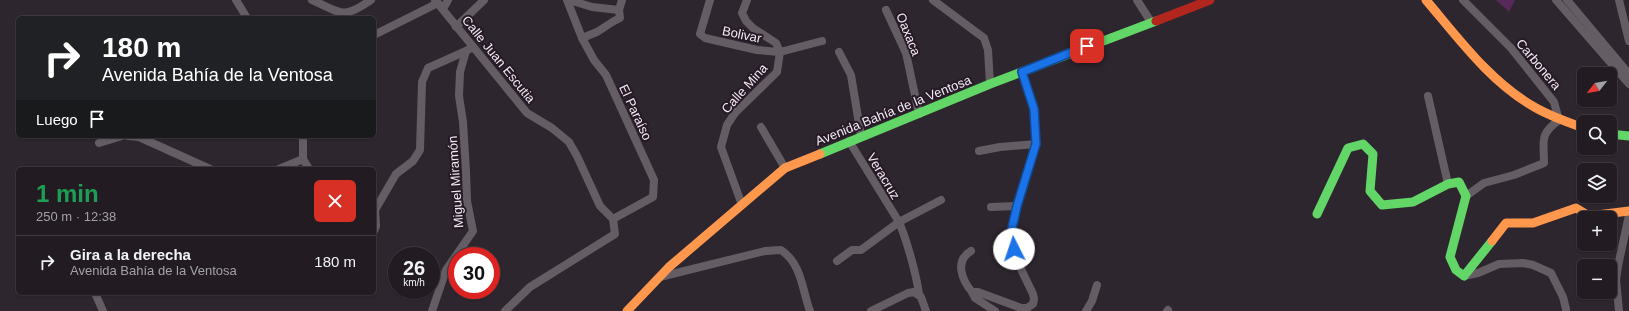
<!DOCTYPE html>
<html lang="es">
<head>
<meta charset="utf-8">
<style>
	:root { --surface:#221c22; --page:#2a252a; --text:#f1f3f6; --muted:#a2a1a5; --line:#3f3a40 }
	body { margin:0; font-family:Helvetica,sans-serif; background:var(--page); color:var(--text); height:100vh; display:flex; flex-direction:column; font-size:15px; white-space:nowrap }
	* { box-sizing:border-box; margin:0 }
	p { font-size:13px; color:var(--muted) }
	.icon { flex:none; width:22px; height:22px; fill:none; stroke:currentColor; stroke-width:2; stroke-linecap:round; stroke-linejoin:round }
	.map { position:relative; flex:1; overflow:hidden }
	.details { position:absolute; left:16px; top:167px; width:360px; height:128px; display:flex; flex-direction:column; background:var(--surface); border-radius:6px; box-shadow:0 1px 3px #0004,0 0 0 1px var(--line) }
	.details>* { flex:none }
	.hud { position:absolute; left:16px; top:16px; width:360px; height:122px; border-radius:6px; box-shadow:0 1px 3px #0004,0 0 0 1px var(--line); background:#202124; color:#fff; overflow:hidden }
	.needle { width:26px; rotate:239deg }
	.fabs { position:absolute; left:1577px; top:67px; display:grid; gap:8px }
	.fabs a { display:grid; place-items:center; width:40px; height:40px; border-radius:6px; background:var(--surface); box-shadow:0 1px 3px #0004,0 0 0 1px var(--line); font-size:20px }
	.speed { position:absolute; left:388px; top:247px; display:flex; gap:8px; font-size:20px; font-weight:700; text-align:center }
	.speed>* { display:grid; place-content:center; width:52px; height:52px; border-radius:50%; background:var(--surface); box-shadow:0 1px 3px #0004,0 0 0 1px var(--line); line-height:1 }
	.speed small { font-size:10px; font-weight:400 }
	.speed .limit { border:6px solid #d22; background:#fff; color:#111 }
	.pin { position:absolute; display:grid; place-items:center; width:34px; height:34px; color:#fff; margin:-17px; border-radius:8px; box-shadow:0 2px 6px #0006 }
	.me { position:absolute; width:44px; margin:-22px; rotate:356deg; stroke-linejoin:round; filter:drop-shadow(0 0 3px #0008) }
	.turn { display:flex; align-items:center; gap:14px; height:84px; padding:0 20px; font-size:18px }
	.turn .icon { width:52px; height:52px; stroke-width:2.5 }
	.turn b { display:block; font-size:28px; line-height:34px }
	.then { display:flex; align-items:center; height:38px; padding:0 20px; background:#0003; gap:8px; font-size:15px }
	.round { display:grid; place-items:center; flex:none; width:42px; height:42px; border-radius:6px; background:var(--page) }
	.head { display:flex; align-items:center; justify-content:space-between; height:68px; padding:0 20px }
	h1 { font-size:24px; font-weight:700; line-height:30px; color:#1e9e55 }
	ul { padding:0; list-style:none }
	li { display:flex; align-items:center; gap:12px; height:52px; padding:0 20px; border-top:1px solid var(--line) }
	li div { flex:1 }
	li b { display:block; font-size:15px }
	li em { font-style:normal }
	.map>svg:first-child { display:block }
</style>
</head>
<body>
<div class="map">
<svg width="1629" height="311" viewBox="0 0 1629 311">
	<rect width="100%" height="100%" fill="#2d262e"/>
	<polygon fill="#56295a" points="1496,0 1515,0 1509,12"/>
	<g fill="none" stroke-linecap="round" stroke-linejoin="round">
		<g stroke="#645e64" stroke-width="8">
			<polyline points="236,0 247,18"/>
			<path d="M312 0C342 13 342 20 371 0"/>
			<polyline points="435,0 527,113 552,128 569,142 577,156 600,206 613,219 615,234 530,287 505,311"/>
			<polyline points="567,0 582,38 594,60 606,75 654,180 653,197 613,219"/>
			<polyline points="569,0 592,7 619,10 622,0"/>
			<polyline points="710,0 700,34 705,38 757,50 780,52 822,41"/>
			<polyline points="933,0 984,38 988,50 990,84"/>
			<polyline points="1137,0 1151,22"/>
			<path d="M1463 0 1511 48 1554 102 1559 120C1539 135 1544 140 1544 163L1514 175 1484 183 1466 196"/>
			<polyline points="1556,0 1629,84"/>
			<polyline points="1567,0 1629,74"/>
			<polyline points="1619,0 1629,41"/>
			<polyline points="443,9 448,0"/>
			<polyline points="886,10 906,53 919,114"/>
			<polyline points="456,27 484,0"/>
			<polyline points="374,35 438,3"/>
			<polyline points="582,38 597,32 614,21 620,18 619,10"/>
			<polyline points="839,52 851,75 861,136"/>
			<polyline points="1428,96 1448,184"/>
			<polyline points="761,127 785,168"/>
			<polyline points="128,136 139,137 210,169"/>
			<path d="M849 141 899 222C907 241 916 273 919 294"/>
			<polyline points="99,143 122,136"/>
			<polyline points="979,151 1000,147 1036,144"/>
			<polyline points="303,159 309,169"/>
			<polyline points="279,169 303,159 303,136"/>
			<polyline points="742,205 721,147 727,125 735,113 777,72 780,52 776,43 753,28 746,21 742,13 747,0"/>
			<polyline points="991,207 1017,206"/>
			<polyline points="374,231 376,226 375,210 396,174 413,161 420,150 422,82 428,68 466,51"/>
			<path d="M971 251C954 261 962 280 972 292"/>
			<polyline points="837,261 852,250 861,250 899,222 941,200"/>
			<polyline points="1464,276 1478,273 1499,264 1523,263 1533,265 1551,273 1563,297 1566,309"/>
			<path d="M660 277 765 251 781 250C802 264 802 290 810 311"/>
			<polyline points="95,293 103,311"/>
			<polyline points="432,311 446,270 473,231 467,201 466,171 463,122 459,96 460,72 466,51 473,47"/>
			<polyline points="871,311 908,293 914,292 921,297 926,311"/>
			<polyline points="995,311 975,298 972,292 978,292 1021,308 1027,308 1033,304 1034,299 1033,294 1019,265 1014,249 1012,228 1017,206 1036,144 1034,109 1022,71"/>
			<polyline points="1086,311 1092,301 1097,285"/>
			<polyline points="1167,311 1168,310"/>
			<polyline points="1619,311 1616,280 1618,266 1629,215"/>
		</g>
		<g stroke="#63d668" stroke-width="9">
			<polyline points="1610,134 1629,136"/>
			<polyline points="820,154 990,84 1156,21"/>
			<polyline points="1317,214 1348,148 1363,144 1373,154 1370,191 1382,205 1413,202 1448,184 1459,182 1466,196 1450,257 1456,270 1464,276 1492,241"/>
		</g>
		<g stroke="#ff974d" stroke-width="9">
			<path d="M1426 0C1459 39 1491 83 1536 108 1552 117 1567 122 1584 128"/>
			<polyline points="1492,241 1506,223 1533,223 1576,208 1589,216 1629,211"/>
			<polyline points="627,311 669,267 785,168 820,154"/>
		</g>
		<polyline stroke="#b3261e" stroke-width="9" points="1156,21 1210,0"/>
	</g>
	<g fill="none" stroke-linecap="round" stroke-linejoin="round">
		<g stroke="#114b97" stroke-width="10">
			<polyline id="route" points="1014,249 1012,228 1017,206 1036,144 1034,109 1022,72 1087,46"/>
		</g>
		<use href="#route" stroke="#1a73e8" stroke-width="7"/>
	</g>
	<g text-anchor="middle" stroke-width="4" stroke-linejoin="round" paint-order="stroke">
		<g font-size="13" fill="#f3ebf4" stroke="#261a27">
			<text transform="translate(742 34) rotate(12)" y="5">Bolivar</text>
			<text transform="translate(909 34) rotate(68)" y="5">Oaxaca</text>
			<text transform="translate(499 59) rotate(51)" y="5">Calle Juan Escutia</text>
			<text transform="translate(1539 64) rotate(50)" y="5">Carbonera</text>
			<text transform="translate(744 88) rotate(-48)" y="5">Calle Mina</text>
			<text transform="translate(893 110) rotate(-22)" y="5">Avenida Bahía de la Ventosa</text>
			<text transform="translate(636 112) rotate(65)" y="5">El Paraíso</text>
			<text transform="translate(884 176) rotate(59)" y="5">Veracruz</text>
			<text transform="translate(455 182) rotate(-94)" y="5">Miguel Miramón</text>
		</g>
	</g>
</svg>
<div class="fabs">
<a><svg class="needle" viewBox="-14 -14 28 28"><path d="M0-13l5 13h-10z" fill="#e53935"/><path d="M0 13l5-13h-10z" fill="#a2a1a5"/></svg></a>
<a><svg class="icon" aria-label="search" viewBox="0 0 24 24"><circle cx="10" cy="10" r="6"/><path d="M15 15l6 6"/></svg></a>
<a><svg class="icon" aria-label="layers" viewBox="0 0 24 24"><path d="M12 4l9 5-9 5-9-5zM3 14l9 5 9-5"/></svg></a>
<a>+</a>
<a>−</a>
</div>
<div class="speed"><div>26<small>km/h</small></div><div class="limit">30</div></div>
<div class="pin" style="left:1087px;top:46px;background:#d93025"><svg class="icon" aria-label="arrive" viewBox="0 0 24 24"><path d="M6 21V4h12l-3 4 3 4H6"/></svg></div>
<svg class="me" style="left:1014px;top:249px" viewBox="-20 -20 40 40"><circle r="19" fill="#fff"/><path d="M0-13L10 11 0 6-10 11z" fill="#1a73e8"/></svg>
<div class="hud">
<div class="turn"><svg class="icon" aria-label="right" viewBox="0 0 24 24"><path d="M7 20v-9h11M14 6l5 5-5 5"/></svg><div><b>180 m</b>Avenida Bahía de la Ventosa</div></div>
<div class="then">Luego<svg class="icon" aria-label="arrive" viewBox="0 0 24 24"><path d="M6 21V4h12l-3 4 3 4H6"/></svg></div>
</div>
<section class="details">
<div class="head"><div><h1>1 min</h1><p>250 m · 12:38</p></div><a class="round" style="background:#d93025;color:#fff"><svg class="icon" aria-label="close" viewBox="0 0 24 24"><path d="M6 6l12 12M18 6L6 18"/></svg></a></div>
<ul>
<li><svg class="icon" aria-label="right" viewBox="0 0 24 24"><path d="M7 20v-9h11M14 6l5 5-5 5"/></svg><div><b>Gira a la derecha</b><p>Avenida Bahía de la Ventosa</p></div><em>180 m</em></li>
</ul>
</section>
</div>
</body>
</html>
